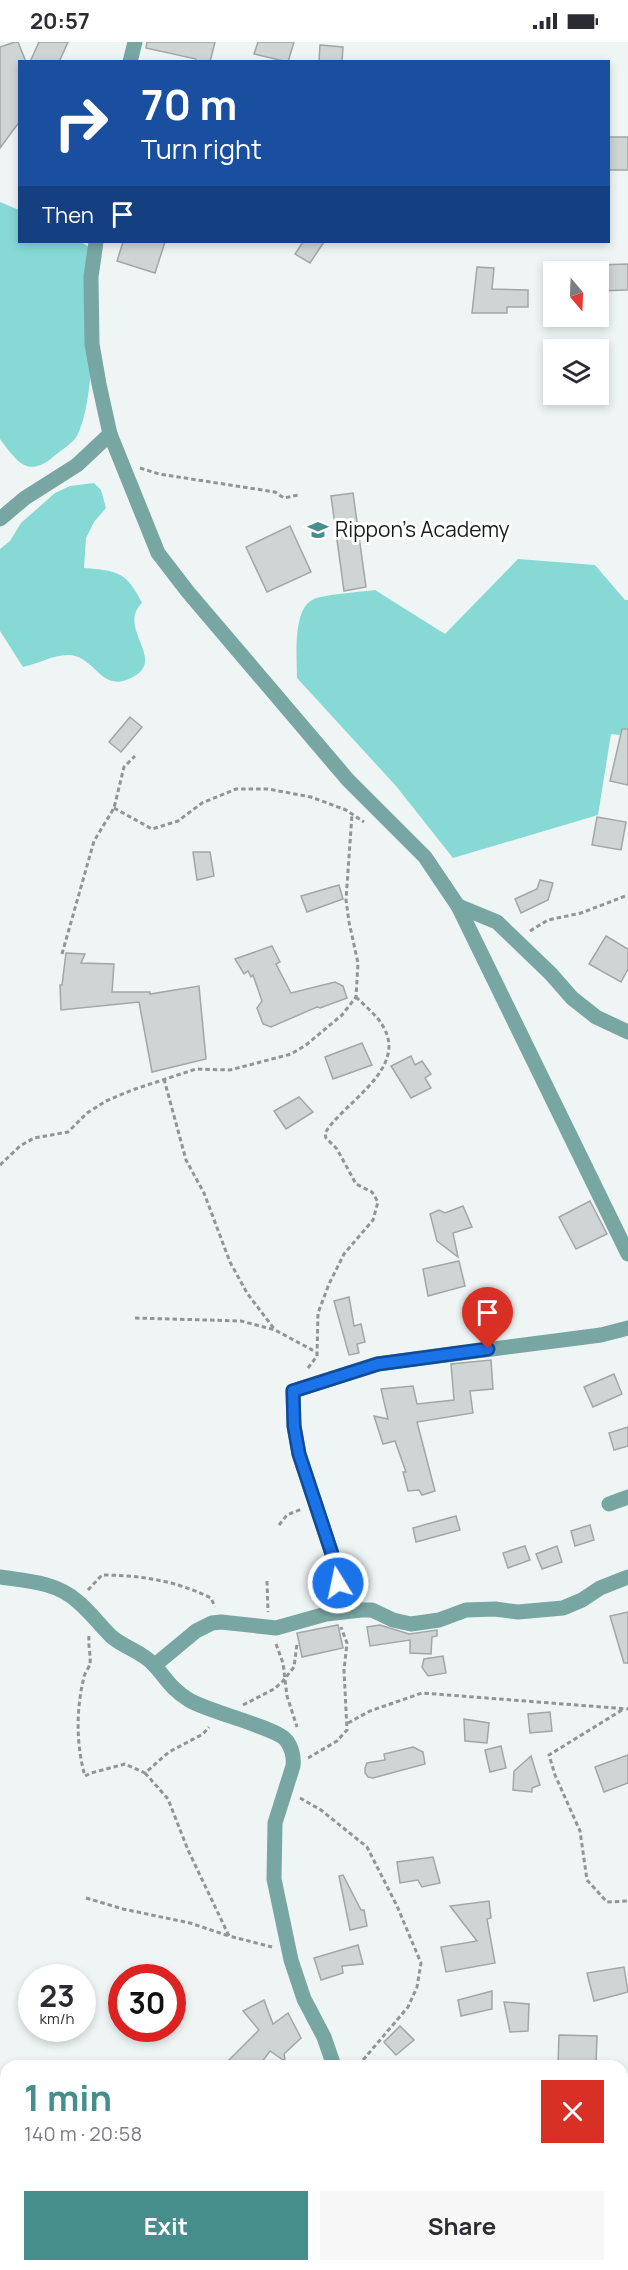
<!DOCTYPE html>
<html lang="en">
<head>
<meta charset="utf-8">
<style>
	:root { --surface:#fff; --page:#f7f7f7; --text:#2b2b33; --muted:#7c7c81; --accent:#468e8b }
	body { margin:0; font-family:Manrope,sans-serif; background:var(--page); color:var(--text); height:100vh; display:flex; flex-direction:column; font-size:22px; white-space:nowrap }
	* { box-sizing:border-box; margin:0 }
	p { font-size:20px; color:var(--muted) }
	.icon { flex:none; width:33px; height:33px; fill:none; stroke:currentColor; stroke-width:2; stroke-linecap:round; stroke-linejoin:round }
	.map { position:relative; flex:1; overflow:hidden }
	.panel { position:absolute; left:0px; top:2018px; width:628px; height:212px; display:flex; flex-direction:column; background:var(--surface); border-radius:18px 18px 0 0; box-shadow:0 3px 9px #0003 }
	.panel>* { flex:none }
	.guide { position:absolute; left:18px; top:18px; width:592px; height:183px; border-radius:0px; box-shadow:0 3px 9px #0003; background:#1a4fa0; color:#fff; overflow:hidden }
	.needle { width:39px; rotate:161deg }
	.controls { position:absolute; left:543px; top:219px; display:grid; gap:12px }
	.controls a { display:grid; place-items:center; width:66px; height:66px; border-radius:0px; background:var(--surface); box-shadow:0 3px 9px #0003; font-size:30px }
	.speed { position:absolute; left:18px; top:1922px; display:flex; gap:12px; font-size:30px; font-weight:700; text-align:center }
	.speed>* { display:grid; place-content:center; width:78px; height:78px; border-radius:50%; background:var(--surface); box-shadow:0 3px 9px #0003; line-height:1 }
	.speed small { font-size:15px; font-weight:400 }
	.speed .limit { border:9px solid #d22; background:#fff; color:#111 }
	.pin { position:absolute; display:grid; place-items:center; width:51px; height:51px; color:#fff; margin:-62px -26px; border-radius:50% 50% 50% 0; rotate:-45deg; box-shadow:0 0 6px #0007 }
	.pin .icon { rotate:45deg }
	.me { position:absolute; width:66px; margin:-33px; rotate:350deg; stroke-linejoin:round; filter:drop-shadow(0 0 4px #0008) }
	.turn { display:flex; align-items:center; gap:21px; height:126px; padding:0 24px; font-size:27px }
	.turn .icon { width:78px; height:78px; stroke-width:2.5 }
	.turn b { display:block; font-size:42px; line-height:51px }
	.then { display:flex; align-items:center; height:57px; padding:0 24px; background:#0003; gap:12px; font-size:22px }
	.round { display:grid; place-items:center; flex:none; width:63px; height:63px; border-radius:0px; background:var(--page) }
	.summary { display:flex; align-items:center; justify-content:space-between; height:102px; padding:0 24px }
	h1 { font-size:36px; font-weight:700; line-height:45px; color:var(--accent) }
	.action { display:flex; gap:12px; margin-top:auto; padding:12px 24px }
	.action a { flex:1; height:69px; border-radius:0px; background:var(--accent); color:#fff; font-size:24px; font-weight:700; line-height:69px; text-align:center }
	.action a+a { background:var(--page); color:var(--text) }
	.status { display:flex; justify-content:space-between; align-items:center; height:42px; padding:0 30px; background:var(--surface); direction:ltr }
	.status svg { height:16px; fill:currentColor }
	.map>svg:first-child { display:block }
</style>
</head>
<body>
<div class="status"><b>20:57</b><svg viewBox="0 0 49 12"><path d="M0 12V9h3v3zM5 12V6h3v6zM10 12V3h3v9zM15 12V0h3v12zM26 1h20v11H26zM47 4h2v5h-2z"/></svg></div>
<div class="map">
<svg width="628" height="2228" viewBox="0 0 628 2228">
	<rect width="100%" height="100%" fill="#eff5f5"/>
	<g fill="#86d9d5">
		<path d="M0 160 19 168 20 200H80L95 208C93 253 97 356 77 394 72 402 60 409 53 415 27 437 16 418 0 397Z"/>
		<path d="M94 441 101 448 106 466 94 480 86 496 84 526C118 529 126 529 142 561 116 586 167 617 133 635 100 653 96 613 68 613 52 613 38 622 23 625L0 589V507L10 499 21 481 55 451 70 444Z"/>
		<path d="M518 517 595 523 625 558H628V694L611 692 598 773 453 816 396 744 297 636C297 616 292 566 314 557 327 552 360 550 375 548L445 592Z"/>
	</g>
	<g fill="#cfd5d4" stroke="#a1a7a6" stroke-width="1.5">
		<polygon points="15,0 18,0 26,20 20,20 20,79 0,106 0,5"/>
		<polygon points="39,0 68,0 59,20 30,20"/>
		<polygon points="147,0 215,0 210,20 196,20 196,17 146,6"/>
		<polygon points="258,0 294,0 288,20 254,12"/>
		<polygon points="320,3 343,5 342,20 319,20"/>
		<rect x="609" y="95" width="19" height="33"/>
		<polygon points="123,200 165,200 155,231 117,219"/>
		<polygon points="303,200 324,200 310,221 295,212"/>
		<polygon points="628,222 628,248 598,249 598,223"/>
		<polygon points="477,225 494,226 492,247 528,248 528,265 507,265 507,271 472,271"/>
		<polygon points="353,451 366,545 344,549 331,454"/>
		<polygon points="290,484 311,530 267,550 246,505"/>
		<polygon points="130,675 142,685 121,710 109,700"/>
		<polygon points="622,687 628,687 628,743 610,739"/>
		<polygon points="597,775 626,780 621,808 592,803"/>
		<polygon points="193,810 210,810 214,834 197,838"/>
		<polygon points="540,838 553,841 548,858 521,871 515,857 537,847"/>
		<polygon points="339,843 343,857 307,870 301,854"/>
		<polygon points="606,894 628,907 628,927 621,940 589,922"/>
		<polygon points="272,904 280,920 276,922 291,951 335,940 343,944 347,956 320,966 317,965 271,985 263,982 257,966 262,959 253,933 251,935 248,929 244,932 235,917"/>
		<polygon points="66,911 85,912 81,921 114,922 112,950 150,950 150,952 199,944 206,1017 152,1030 139,960 61,968 60,943 62,943"/>
		<polygon points="362,1001 372,1023 333,1037 325,1015"/>
		<polygon points="411,1014 415,1023 422,1019 431,1032 425,1036 431,1046 411,1056 391,1024"/>
		<polygon points="299,1055 313,1070 286,1087 274,1069"/>
		<polygon points="590,1159 607,1192 576,1207 559,1175"/>
		<polygon points="463,1164 472,1185 453,1191 458,1215 437,1199 430,1172 439,1168 445,1171"/>
		<polygon points="459,1219 465,1244 428,1254 423,1227"/>
		<polygon points="349,1255 354,1284 361,1282 365,1300 357,1302 359,1311 349,1313 334,1259"/>
		<polygon points="491,1318 493,1347 470,1349 473,1371 417,1380 435,1449 422,1453 419,1448 408,1449 403,1430 406,1430 395,1399 383,1402 374,1374 388,1377 381,1347 413,1344 417,1362 454,1358 451,1322"/>
		<polygon points="614,1332 622,1352 593,1365 584,1345"/>
		<polygon points="628,1385 628,1404 614,1408 609,1391"/>
		<polygon points="456,1474 460,1488 416,1500 413,1486"/>
		<polygon points="590,1483 594,1498 575,1504 571,1489"/>
		<polygon points="525,1504 530,1518 508,1526 503,1511"/>
		<polygon points="557,1504 562,1520 542,1527 536,1512"/>
		<polygon points="628,1570 628,1621 624,1621 610,1574"/>
		<polygon points="338,1583 343,1606 302,1615 297,1591"/>
		<polygon points="380,1583 409,1592 437,1588 437,1594 432,1595 431,1612 410,1611 410,1598 370,1604 367,1585"/>
		<polygon points="443,1614 446,1631 428,1634 422,1625 424,1617"/>
		<polygon points="550,1670 552,1689 530,1691 528,1672"/>
		<polygon points="464,1677 489,1681 487,1701 465,1699"/>
		<polygon points="501,1704 506,1726 490,1730 485,1708"/>
		<polygon points="413,1705 423,1710 425,1722 373,1736 368,1735 365,1731 365,1726 367,1721 385,1718 384,1712"/>
		<polygon points="628,1713 628,1741 604,1750 595,1725"/>
		<polygon points="531,1714 540,1743 532,1746 532,1750 513,1748 514,1729"/>
		<polygon points="433,1815 440,1841 422,1845 418,1838 400,1841 397,1820"/>
		<polygon points="343,1833 361,1868 364,1868 367,1884 350,1888 339,1834"/>
		<polygon points="489,1859 491,1876 487,1877 495,1921 446,1930 441,1905 477,1899 450,1864"/>
		<polygon points="358,1903 363,1922 342,1924 343,1931 321,1938 314,1916"/>
		<polygon points="624,1925 628,1950 594,1959 587,1931"/>
		<polygon points="492,1949 492,1967 461,1974 458,1958"/>
		<polygon points="264,1958 273,1982 288,1971 301,1996 284,2012 285,2017 283,2018 270,2009 259,2024 223,2024 259,1988 243,1969"/>
		<polygon points="504,1960 529,1962 528,1989 510,1990"/>
		<polygon points="400,1984 414,1998 396,2013 384,2000"/>
		<polygon points="559,1993 597,1994 596,2022 558,2023"/>
	</g>
	<g fill="none" stroke-linecap="round" stroke-linejoin="round">
		<g stroke="#919595" stroke-width="3" stroke-dasharray="4.5 3" stroke-linecap="butt">
			<polyline points="140,426 159,432 275,450 284,456 298,453"/>
			<polyline points="114,766 152,787 178,779 202,761 236,747 268,747 311,755 346,768 364,780"/>
			<polyline points="530,889 548,878 581,871 628,853"/>
			<polyline points="62,912 94,799 114,766 124,725 135,714"/>
			<polyline points="164,1037 186,1118 204,1151 230,1220 247,1251 275,1288"/>
			<polyline points="0,1123 20,1104 34,1096 68,1090 87,1071 106,1059 132,1048 196,1027 230,1028 291,1012 306,1003 342,973 356,955 358,921 349,880 346,858 352,772"/>
			<polyline points="135,1276 241,1279 275,1288 316,1310"/>
			<path d="M308 1326 317 1314 318 1271 329 1242 344 1212 373 1178 378 1160 372 1150 356 1142 337 1107 326 1096 325 1091C343 1061 407 1028 384 986 378 974 366 965 356 955"/>
			<polyline points="279,1483 287,1473 302,1467"/>
			<polyline points="267,1539 268,1570"/>
			<path d="M88 1548 102 1533C140 1533 177 1539 211 1556L215 1565"/>
			<path d="M89 1594C88 1603 91 1615 90 1622 89 1626 85 1630 84 1635 76 1667 76 1703 85 1734L91 1731 125 1722 145 1731 169 1710 203 1692 209 1685"/>
			<polyline points="276,1602 283,1621 287,1654 297,1685"/>
			<polyline points="243,1663 274,1647 283,1639 294,1625 297,1602"/>
			<polyline points="622,1668 549,1713 555,1733 580,1789 587,1838 607,1860 628,1859"/>
			<polyline points="348,1681 370,1669 422,1651 628,1667"/>
			<polyline points="308,1716 337,1699 347,1688 344,1628 347,1601 341,1585"/>
			<polyline points="145,1731 168,1757 188,1808 229,1894 272,1905"/>
			<polyline points="300,1756 321,1768 367,1805 397,1864 421,1921 417,1945 408,1965 358,2024"/>
			<polyline points="86,1856 123,1867 190,1881 229,1894"/>
			<polyline points="271,2024 278,2020 284,2024"/>
			<polyline points="0,2162 6,2156"/>
			<polyline points="215,2223 217,2228"/>
		</g>
		<g stroke="#78a6a3" stroke-width="15">
			<polyline points="130,20 135,0"/>
			<polyline points="96,200 91,235 92,302 99,342 110,392 158,511 188,550 348,738 425,815 458,864 628,1212"/>
			<polyline points="0,477 25,456 77,423 110,392"/>
			<polyline points="458,864 497,880 551,932 572,956 596,975 628,990"/>
			<polyline points="609,1462 628,1455"/>
			<path d="M0 1535C27 1539 56 1540 77 1559 90 1569 100 1584 112 1595 125 1606 143 1610 154 1623 167 1637 171 1647 189 1658 209 1670 277 1686 286 1698 292 1705 294 1716 293 1724L275 1781 274 1837 291 1918 304 1957 324 1995 334 2024"/>
			<polyline points="337,1570 338,1534 336,1524 299,1412 294,1384 293,1349 377,1322 601,1293 628,1286"/>
			<polyline points="155,1623 196,1589 212,1581 221,1580 276,1586 326,1572 361,1568 372,1568 393,1578 411,1582 439,1578 466,1568 495,1567 518,1570 563,1566 582,1558 600,1546 628,1535"/>
			<polyline points="425,2223 427,2228"/>
		</g>
	</g>
	<g fill="none" stroke-linecap="round" stroke-linejoin="round">
		<g stroke="#114b97" stroke-width="15">
			<polyline id="route" points="338,1541 336,1524 299,1412 294,1384 293,1349 378,1322 488,1307"/>
		</g>
		<use href="#route" stroke="#1a73e8" stroke-width="10"/>
	</g>
	<defs>
		<g id="school-bare" transform="scale(1.62)"><path d="M0-5L7-2L0 1L-7-2ZM-4 1L0 2.5L4 1V4Q0 6-4 4Z" fill="#468e8b" stroke="#fff" stroke-width="2.5" paint-order="stroke"/></g>
	</defs>
	<g fill-rule="evenodd">
		<use href="#school-bare" x="318" y="488"/>
	</g>
	<g text-anchor="middle" stroke-width="6" stroke-linejoin="round" paint-order="stroke">
		<g font-size="21" fill="#1a1c1c" stroke="#fff" text-anchor="start">
			<text x="335" y="495">Rippon's Academy</text>
		</g>
	</g>
</svg>
<div class="controls">
<a><svg class="needle" viewBox="-14 -14 28 28"><path d="M0-13l5 13h-10z" fill="#e53935"/><path d="M0 13l5-13h-10z" fill="#7c7c81"/></svg></a>
<a><svg class="icon" aria-label="layers" viewBox="0 0 24 24"><path d="M12 4l9 5-9 5-9-5zM3 14l9 5 9-5"/></svg></a>
</div>
<div class="speed"><div>23<small>km/h</small></div><div class="limit">30</div></div>
<div class="pin" style="left:488px;top:1307px;background:#d93025"><svg class="icon" aria-label="arrive" viewBox="0 0 24 24"><path d="M6 21V4h12l-3 4 3 4H6"/></svg></div>
<svg class="me" style="left:338px;top:1541px" viewBox="-20 -20 40 40"><circle r="17" fill="#1a73e8" stroke="#fff" stroke-width="3"/><path d="M0-11L8 9 0 5-8 9z" fill="#fff"/></svg>
<div class="guide">
<div class="turn"><svg class="icon" aria-label="right" viewBox="0 0 24 24"><path d="M7 20v-9h11M14 6l5 5-5 5"/></svg><div><b>70 m</b>Turn right</div></div>
<div class="then">Then<svg class="icon" aria-label="arrive" viewBox="0 0 24 24"><path d="M6 21V4h12l-3 4 3 4H6"/></svg></div>
</div>
<section class="panel">
<div class="summary"><div><h1>1 min</h1><p>140 m · 20:58</p></div><a class="round" style="background:#d93025;color:#fff"><svg class="icon" aria-label="close" viewBox="0 0 24 24"><path d="M6 6l12 12M18 6L6 18"/></svg></a></div>
<div class="action"><a>Exit</a><a>Share</a></div>
</section>
</div>
</body>
</html>
